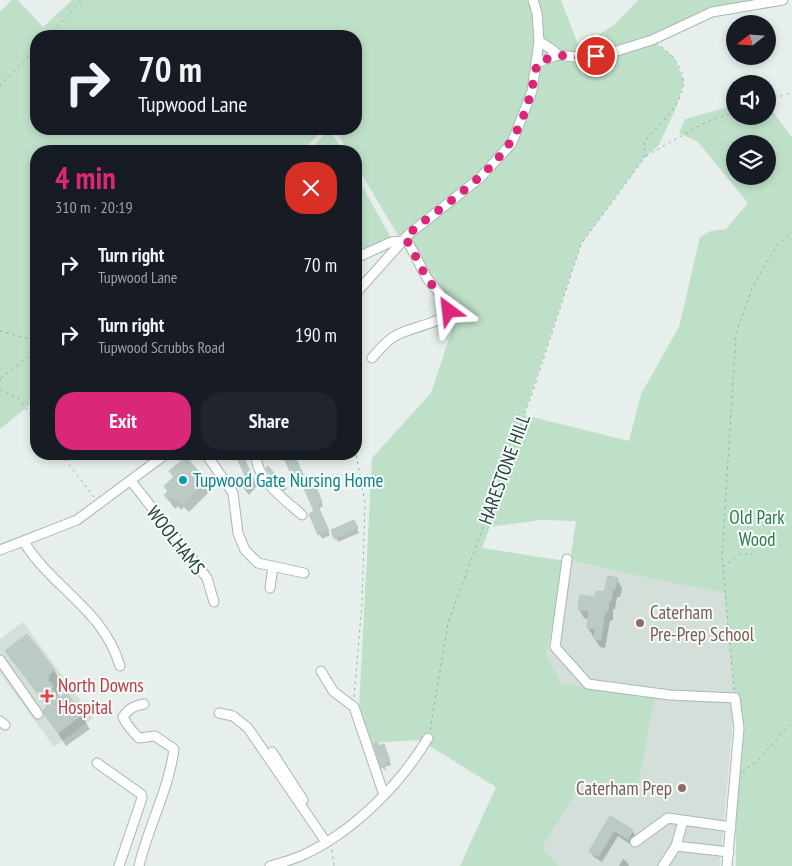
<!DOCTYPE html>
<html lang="en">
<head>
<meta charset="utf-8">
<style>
	:root { --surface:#171b24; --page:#20242c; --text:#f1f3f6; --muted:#9ea1a6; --accent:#db2777 }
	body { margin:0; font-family:"PT Sans Narrow",sans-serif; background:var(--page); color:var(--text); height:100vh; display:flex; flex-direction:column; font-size:19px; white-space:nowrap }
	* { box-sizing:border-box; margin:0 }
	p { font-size:16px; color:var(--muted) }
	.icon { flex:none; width:28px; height:28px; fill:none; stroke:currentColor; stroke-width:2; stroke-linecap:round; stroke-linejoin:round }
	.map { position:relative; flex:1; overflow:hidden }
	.side { position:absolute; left:30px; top:145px; width:332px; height:315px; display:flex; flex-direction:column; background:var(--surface); border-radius:20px; box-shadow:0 2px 8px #0003 }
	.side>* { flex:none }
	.top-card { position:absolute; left:30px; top:30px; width:332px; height:105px; border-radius:20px; box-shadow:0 2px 8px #0003; background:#171b24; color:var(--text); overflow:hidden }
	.needle { width:32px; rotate:253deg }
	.fabs { position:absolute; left:726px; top:15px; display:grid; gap:10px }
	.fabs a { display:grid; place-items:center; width:50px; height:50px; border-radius:50%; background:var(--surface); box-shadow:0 2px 8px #0003; font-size:25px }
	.pin { position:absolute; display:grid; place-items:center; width:42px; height:42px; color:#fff; margin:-21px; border:2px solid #fff; border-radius:50%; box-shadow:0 1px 5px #0007 }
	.me { position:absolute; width:55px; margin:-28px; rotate:330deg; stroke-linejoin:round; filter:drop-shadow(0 0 4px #0008) }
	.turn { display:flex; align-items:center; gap:18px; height:105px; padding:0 25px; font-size:22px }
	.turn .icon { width:65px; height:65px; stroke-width:2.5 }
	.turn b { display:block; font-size:35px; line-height:42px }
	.round { display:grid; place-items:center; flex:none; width:52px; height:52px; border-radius:20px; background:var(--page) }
	.summary { display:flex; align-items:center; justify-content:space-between; height:85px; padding:0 25px }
	h1 { font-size:30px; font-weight:600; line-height:38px; color:var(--accent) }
	.cta { display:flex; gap:10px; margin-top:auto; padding:10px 25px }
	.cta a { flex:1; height:58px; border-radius:20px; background:var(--accent); color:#fff; font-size:20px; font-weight:600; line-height:58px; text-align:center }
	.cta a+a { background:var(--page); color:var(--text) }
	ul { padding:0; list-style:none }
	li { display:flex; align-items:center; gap:15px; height:70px; padding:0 25px }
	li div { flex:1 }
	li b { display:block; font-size:19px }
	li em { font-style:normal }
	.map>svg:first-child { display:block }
</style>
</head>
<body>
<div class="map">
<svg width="792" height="866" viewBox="0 0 792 866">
	<rect width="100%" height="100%" fill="#e6efeb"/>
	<g fill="#d4dfda">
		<polygon points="566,561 725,592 735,698 720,866 559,866 542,848 584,780 636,796 654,696 561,683 546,654"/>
		<polygon points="23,622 93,718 54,747 0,673 0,639"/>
	</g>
	<g fill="#bfe0c8" fill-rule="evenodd">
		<path d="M12 0H18L43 27 72 0H561L579 47 614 25 638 0H778L712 12 653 41 674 57 684 81 676 108 659 145 645 157 581 244 524 415 629 441 641 394 679 327 700 237 711 231 726 229 748 203 698 142 679 133 685 119 735 105V116H768V105L792 138V866H736L735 698 724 592 663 581 570 561 576 521 541 520 490 527 482 548 566 561 546 654 561 683 655 696 636 796 584 780 542 848 559 866H460L496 787 420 740 371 743 359 710 372 458 431 393 453 327 356 165V151H348L335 129H356V36H36V129H324L302 151H36V400L0 429V12ZM735 144H768V176H735Z"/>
		<polygon points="329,129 343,151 310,151"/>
		<polygon points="356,175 391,238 362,249 356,249"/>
	</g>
	<g fill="#0003">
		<polygon points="131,454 139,454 134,458"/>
		<polygon points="239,454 244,459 257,486 249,495 241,485 248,478 237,455"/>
		<polygon points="280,454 290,454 292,459 297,461 306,484 315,486 323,506 318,509 330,535 322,539 310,514 315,512 304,484 298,487 287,460 284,461"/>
		<polygon points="206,481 211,490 189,512 184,507 181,510 178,506 175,509 165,495 169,492 165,487"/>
		<polygon points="356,526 359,533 338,542 336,538"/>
		<polygon points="617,579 622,588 620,597 617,597 615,609 613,609 613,620 610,621 605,648 600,647 588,628 589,619 584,618 579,609 605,593"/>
		<polygon points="7,651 54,670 62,684 56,688 60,700 67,694 90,729 66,746 45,714 48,708"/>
		<polygon points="375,744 386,749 391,765 385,767 386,771 383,768"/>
		<polygon points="611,817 632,830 636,837 631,845 618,836 602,862 594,857 590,851"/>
		<polygon points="623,859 627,862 629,866 619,866"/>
	</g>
	<g fill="#bbcac4" stroke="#b8c9c2">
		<polygon points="235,454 242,454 254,480 245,489 240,484 246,478"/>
		<polygon points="283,454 290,454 291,457 295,456 305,479 294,483"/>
		<polygon points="186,457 207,481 183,504 178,499 175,501 172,498 169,501 164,495 168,491 164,486 174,477 169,471"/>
		<polygon points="268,466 287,488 284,491 266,469"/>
		<polygon points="313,480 322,502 317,504 329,531 318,535 309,514 314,511 302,484"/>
		<polygon points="354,520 358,528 334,539 331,530"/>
		<polygon points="608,576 618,578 615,589 613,589 611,601 609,601 608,611 605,612 601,640 594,639 595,629 587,628 589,611 578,610 580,595 595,597 596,591 604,592"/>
		<polygon points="27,634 55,670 49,674 48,680 54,687 52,689 59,698 67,693 83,714 58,733 44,714 43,710 48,706 5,651"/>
		<polygon points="373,743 378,743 378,746 384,744 390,761 384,763 385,767 381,768"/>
		<polygon points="610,816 633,830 628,839 614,831 598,857 589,851"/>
	</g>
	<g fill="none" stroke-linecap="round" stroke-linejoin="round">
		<g stroke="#a8b8b2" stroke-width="11">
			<g id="minor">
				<polyline points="533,0 537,13 539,41 554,51 557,55"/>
				<polyline points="557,55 585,58 607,54 652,40 712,12 783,0"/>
				<polyline points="537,63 557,55"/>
				<polyline points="356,258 391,242 403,241"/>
				<polyline points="356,293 409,234 480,178 512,143 532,91 539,41"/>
				<path d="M372 358C379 350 386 341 395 336 409 327 442 324 449 311 448 296 434 290 427 278 419 265 414 251 405 238"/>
				<polyline points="206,454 233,493 238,533 245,550 258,563 304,573"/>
				<path d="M256 454C256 480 284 499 302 515"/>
				<polyline points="131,481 207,578 214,602"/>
				<path d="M24 542C54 590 103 609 120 666"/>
				<polyline points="0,550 77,520 166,454"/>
				<polyline points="567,559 555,647 588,684 670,695 735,698 739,728 727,866"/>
				<polyline points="270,588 273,566"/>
				<polyline points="0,660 38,714"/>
				<polyline points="321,671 333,691 354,707 384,795"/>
				<polyline points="219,713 233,716 248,728 326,842"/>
				<polyline points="0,721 5,725"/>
				<polyline points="272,752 303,800"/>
				<polyline points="97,763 141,794 142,798 119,866"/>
				<polyline points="683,821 676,846 729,852"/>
				<polyline points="635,842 668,818 731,827"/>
				<path d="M139 866C148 827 169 789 174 749L155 736 139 738C133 732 126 724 123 717 129 708 134 706 144 704"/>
				<path d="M270 866C281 863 292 860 303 855 353 832 400 785 428 738"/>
				<polyline points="663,866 676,846"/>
			</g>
		</g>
		<g stroke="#86b3a5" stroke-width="1" stroke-dasharray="2.5 4" stroke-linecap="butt">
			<polyline points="48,36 82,0"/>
			<polyline points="0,86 36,48"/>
			<polyline points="768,101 792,92"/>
			<polyline points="646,156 704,123 735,112"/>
			<polyline points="0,331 36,341"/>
			<polyline points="0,378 0,382"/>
			<polyline points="1,378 36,351"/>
			<polyline points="0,390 18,398 36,422"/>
			<polyline points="61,454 94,497"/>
			<polyline points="723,567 740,554 752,554"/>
			<polyline points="734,690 722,557 736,333 753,286 777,245 792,232"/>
			<polyline points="354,697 362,604 365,502 356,454"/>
			<path d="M430 730 448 623 533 391 581 244 645 157 644 141C674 110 707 81 659 45"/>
			<polyline points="743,772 758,760 792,722"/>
			<polyline points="332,850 334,866"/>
		</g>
		<use href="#minor" stroke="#fff" stroke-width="9"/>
	</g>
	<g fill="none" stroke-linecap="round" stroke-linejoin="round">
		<path stroke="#db2777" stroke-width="9" stroke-dasharray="0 16.2" d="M449 311C448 296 434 290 427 278 419 265 414 251 405 238 417 225 433 215 447 204 504 159 524 138 537 63L557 55 585 58 596 56"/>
	</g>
	<circle fill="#0f9aa8" stroke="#f7fbf9" stroke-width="2" cx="183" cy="480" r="5"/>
	<g fill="#8d6e63" stroke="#f7fbf9" stroke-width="2">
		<circle cx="640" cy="623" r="5"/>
		<circle cx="682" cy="788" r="5"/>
	</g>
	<path fill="#e0444e" stroke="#f7fbf9" stroke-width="2" d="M44.5 688.5h5v5h5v5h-5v5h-5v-5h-5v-5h5z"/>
	<g text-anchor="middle" stroke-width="4" stroke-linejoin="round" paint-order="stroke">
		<g font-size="19" fill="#24423a" stroke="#f7fbf9">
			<text transform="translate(504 469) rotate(-70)" y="7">HARESTONE HILL</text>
			<text transform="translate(176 540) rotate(52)" y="7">WOOLHAMS</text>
		</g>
		<g font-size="19" fill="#0d838f" stroke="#f7fbf9" text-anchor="start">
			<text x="193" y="487">Tupwood Gate Nursing Home</text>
		</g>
		<g font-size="19" fill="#2d7a4b" stroke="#f7fbf9">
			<text x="757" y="524">Old Park<tspan x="757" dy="22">Wood</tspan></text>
		</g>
		<g font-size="19" fill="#785e54" stroke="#f7fbf9" text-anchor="start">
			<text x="650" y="619">Caterham<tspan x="650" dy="22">Pre-Prep School</tspan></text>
			<text x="672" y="795" text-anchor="end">Caterham Prep</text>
		</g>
		<g font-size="19" fill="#be3a42" stroke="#f7fbf9" text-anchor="start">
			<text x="58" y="692">North Downs<tspan x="58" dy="22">Hospital</tspan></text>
		</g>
	</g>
</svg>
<div class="fabs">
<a><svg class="needle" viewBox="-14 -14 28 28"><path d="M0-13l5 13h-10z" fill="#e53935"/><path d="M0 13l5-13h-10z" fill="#9ea1a6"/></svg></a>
<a><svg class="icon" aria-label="sound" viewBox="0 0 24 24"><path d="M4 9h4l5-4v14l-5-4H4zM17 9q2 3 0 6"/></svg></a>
<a><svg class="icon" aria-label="layers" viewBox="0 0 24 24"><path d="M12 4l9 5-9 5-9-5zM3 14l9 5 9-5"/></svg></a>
</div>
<div class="pin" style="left:596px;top:56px;background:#d93025"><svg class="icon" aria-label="arrive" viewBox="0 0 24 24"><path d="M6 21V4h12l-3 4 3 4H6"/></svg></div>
<svg class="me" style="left:449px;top:311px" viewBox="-20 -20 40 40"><path d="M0-17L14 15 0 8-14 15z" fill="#db2777" stroke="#fff" stroke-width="4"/></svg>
<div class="top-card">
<div class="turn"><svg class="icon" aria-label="right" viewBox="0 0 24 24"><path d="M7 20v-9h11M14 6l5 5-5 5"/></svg><div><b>70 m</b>Tupwood Lane</div></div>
</div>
<section class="side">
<div class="summary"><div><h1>4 min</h1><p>310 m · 20:19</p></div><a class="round" style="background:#d93025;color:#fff"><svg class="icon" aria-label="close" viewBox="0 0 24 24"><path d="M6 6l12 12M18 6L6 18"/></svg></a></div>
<ul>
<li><svg class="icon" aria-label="right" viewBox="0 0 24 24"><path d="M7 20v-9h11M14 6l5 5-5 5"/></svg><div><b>Turn right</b><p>Tupwood Lane</p></div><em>70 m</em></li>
<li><svg class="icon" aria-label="right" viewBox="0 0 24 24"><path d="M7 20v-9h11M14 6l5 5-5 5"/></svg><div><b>Turn right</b><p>Tupwood Scrubbs Road</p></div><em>190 m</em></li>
</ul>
<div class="cta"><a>Exit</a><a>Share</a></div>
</section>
</div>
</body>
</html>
